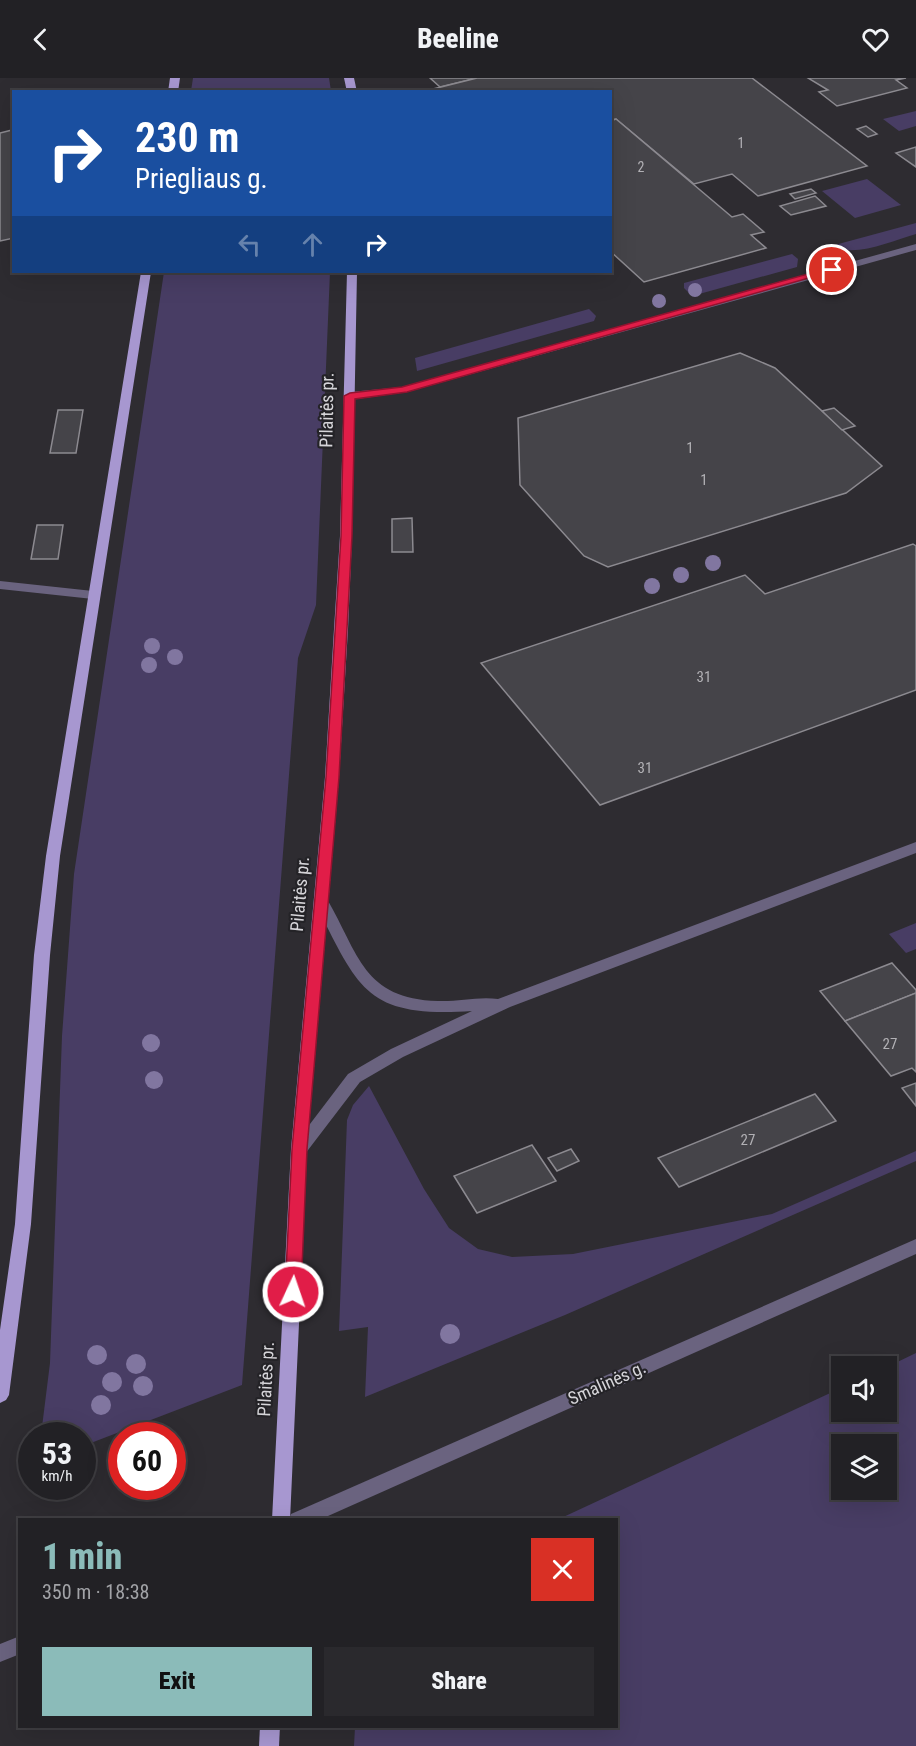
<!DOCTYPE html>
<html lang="en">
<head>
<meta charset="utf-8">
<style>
	:root { --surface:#222125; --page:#2a292d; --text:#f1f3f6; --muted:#a2a3a7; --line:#3f3e42; --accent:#8bbbb9 }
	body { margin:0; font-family:"Roboto Condensed",sans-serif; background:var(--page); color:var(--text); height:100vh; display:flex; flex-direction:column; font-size:22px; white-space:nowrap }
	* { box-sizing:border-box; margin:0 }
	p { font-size:20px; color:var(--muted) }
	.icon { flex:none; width:33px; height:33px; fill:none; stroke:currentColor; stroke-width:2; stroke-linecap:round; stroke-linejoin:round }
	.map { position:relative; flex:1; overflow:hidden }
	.sheet { position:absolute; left:18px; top:1440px; width:600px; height:210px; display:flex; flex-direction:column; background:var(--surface); border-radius:0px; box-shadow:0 6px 24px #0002,0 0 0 2px var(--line) }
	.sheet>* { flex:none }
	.top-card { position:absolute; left:12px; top:12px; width:600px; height:183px; border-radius:0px; box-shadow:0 6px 24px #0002,0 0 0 2px var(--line); background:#1a4fa0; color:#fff; overflow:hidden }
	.tools { position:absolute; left:831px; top:1278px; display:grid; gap:12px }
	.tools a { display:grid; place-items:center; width:66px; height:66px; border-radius:0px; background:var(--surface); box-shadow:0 6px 24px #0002,0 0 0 2px var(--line); font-size:30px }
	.speed { position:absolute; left:18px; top:1344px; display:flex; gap:12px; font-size:30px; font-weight:700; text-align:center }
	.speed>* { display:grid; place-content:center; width:78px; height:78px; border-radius:50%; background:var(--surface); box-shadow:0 6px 24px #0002,0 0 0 2px var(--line); line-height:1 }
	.speed small { font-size:15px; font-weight:400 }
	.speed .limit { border:9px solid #d22; background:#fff; color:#111 }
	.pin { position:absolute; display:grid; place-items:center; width:51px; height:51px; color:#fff; margin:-26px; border:3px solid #fff; border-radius:50%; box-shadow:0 2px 6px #0007 }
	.me { position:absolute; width:66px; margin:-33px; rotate:3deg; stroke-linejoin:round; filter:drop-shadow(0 0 4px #0008) }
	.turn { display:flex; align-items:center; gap:21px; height:126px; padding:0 24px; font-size:27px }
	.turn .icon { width:78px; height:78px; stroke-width:2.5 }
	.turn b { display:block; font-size:42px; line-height:51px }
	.lanes { display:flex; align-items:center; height:57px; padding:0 24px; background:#0003; justify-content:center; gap:30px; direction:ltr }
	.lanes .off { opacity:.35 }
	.round { display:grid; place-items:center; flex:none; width:63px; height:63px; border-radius:0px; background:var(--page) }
	.headline { display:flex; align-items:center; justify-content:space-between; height:102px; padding:0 24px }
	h1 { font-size:36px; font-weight:800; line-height:45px; color:var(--accent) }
	.button { display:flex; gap:12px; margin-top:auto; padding:12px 24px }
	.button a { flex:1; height:69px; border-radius:0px; background:var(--accent); color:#111; font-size:24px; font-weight:800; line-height:69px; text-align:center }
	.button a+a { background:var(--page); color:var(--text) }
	header { display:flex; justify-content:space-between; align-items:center; height:78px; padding:0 24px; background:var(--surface); font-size:27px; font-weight:800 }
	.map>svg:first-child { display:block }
</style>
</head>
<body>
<header><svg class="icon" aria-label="back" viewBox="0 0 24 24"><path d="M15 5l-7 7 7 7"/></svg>Beeline<svg class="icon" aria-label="heart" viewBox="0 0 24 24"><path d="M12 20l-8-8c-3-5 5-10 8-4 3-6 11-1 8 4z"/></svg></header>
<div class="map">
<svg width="916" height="1668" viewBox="0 0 916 1668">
	<rect width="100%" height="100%" fill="#2e2c31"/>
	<g fill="#483d64" fill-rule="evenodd">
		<polygon points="193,0 329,0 331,13 191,13"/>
		<polygon points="916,33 916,48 899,53 883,41"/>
		<polygon points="867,101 901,127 855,140 822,113"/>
		<path d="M916 145V156C891 163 856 180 831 168Z"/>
		<polygon points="792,176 798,181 797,189 692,218 684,210 684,205"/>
		<polygon points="164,194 330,194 316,527 298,580 242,1307 83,1368 82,1358 41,1357 50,1285 62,958 74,796"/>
		<polygon points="589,231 596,238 594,243 417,293 415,280"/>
		<polygon points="916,845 916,871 906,875 889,856"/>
		<polygon points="369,1008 424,1111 449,1150 478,1171 512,1179 573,1176 772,1136 916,1073 916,1083 565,1237 365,1319 368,1249 339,1253 347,1042 353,1027"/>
		<path d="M916 1275V1668H354L355 1649 616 1648V1442L559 1441 841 1310 842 1334H886L887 1289ZM842 1366H886V1412H842Z"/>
	</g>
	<g fill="#454449" stroke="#8c8a90" stroke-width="1.5">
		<polygon points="430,0 477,0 440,9"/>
		<polygon points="477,0 752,0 867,88 758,118 732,96 694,106 616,41 610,42 610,14 421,14"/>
		<polygon points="808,0 906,0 896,2 907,10 837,28 819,14 828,12"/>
		<polygon points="616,41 732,139 743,136 764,154 751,157 766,170 644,204 610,173 610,43"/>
		<polygon points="866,48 877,56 868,59 857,51"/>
		<polygon points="12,52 14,160 0,163 0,55"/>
		<polygon points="916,69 916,89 896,75"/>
		<polygon points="811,111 816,115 795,121 790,116"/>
		<polygon points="815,118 826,128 791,137 780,128"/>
		<polygon points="740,275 775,290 882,388 846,415 608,489 584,478 520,407 518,340"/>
		<polygon points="834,330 855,348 842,352 822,333"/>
		<polygon points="58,332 83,332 76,375 50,375"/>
		<polygon points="412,440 413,474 392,474 392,441"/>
		<polygon points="37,447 63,447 58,481 31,481"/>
		<polygon points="913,466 916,468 916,612 600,727 481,585 745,497 765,516"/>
		<polygon points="892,885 916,912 916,915 845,943 820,913"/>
		<polygon points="916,915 916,994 912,990 891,998 845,943"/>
		<polygon points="916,1005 916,1028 902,1010"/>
		<polygon points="815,1016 836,1043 679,1109 658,1080"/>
		<polygon points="532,1067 556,1103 477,1135 454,1098"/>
		<polygon points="571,1071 579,1083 557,1093 548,1080"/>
	</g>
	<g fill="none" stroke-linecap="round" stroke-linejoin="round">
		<g fill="#6a637f" fill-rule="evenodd">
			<polygon points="916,166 916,172 407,314 350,322 344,318 350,314 402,309"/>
			<polygon points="0,503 93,513 100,517 93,521 0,511"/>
			<path d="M916 764V775L510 929 403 979 360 1004 305 1076 299 1077 293 1076 291 1071 348 996 391 971 472 933C365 940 359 911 315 825L317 821H327C359 876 363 921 438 923 457 924 479 918 498 921Z"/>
			<polygon points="916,1161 916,1176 319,1442 289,1442 291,1436"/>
			<polygon points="20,1558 20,1576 0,1584 0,1566"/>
		</g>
		<g fill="#a797d0" fill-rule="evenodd">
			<polygon points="170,0 180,0 178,14 168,14"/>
			<polygon points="344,0 354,0 357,14 347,14"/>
			<polygon points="141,194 151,194 60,778 50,877 31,1146 9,1317 6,1322 0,1325 0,1252 15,1146 34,877 46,778"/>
			<polygon points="347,194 357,194 352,458 348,551 339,699 307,1071 290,1442 272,1442 291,1071 325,699 334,551 340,458"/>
			<polygon points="260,1648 280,1648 279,1668 259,1668"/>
		</g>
	</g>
	<g fill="#8176a0">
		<circle cx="695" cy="212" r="7"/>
		<circle cx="659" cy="223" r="7"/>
		<circle cx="713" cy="485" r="8"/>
		<circle cx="681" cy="497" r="8"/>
		<circle cx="652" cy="508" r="8"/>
		<circle cx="152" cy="568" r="8"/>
		<circle cx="175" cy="579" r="8"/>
		<circle cx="149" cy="587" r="8"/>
		<circle cx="151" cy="965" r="9"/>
		<circle cx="154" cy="1002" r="9"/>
		<circle cx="450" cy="1256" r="10"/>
		<circle cx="97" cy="1277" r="10"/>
		<circle cx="136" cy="1286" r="10"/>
		<circle cx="112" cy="1304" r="10"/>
		<circle cx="143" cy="1308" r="10"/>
		<circle cx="101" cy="1327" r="10"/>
	</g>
	<polygon fill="#e11d48" stroke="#92132f" stroke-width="1.5" points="829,190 837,192 407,314 355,321 352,458 339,699 307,1071 301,1214 298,1218 293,1220 287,1218 285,1214 292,1071 326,699 341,458 344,318 350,315 402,309"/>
	<g text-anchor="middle" stroke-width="4.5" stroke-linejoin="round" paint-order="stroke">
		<g font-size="14" fill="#b2b1b5">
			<text x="741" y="70">1</text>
			<text x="641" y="94">2</text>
		</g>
		<g font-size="15" fill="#b2b1b5">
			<text x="690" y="375">1</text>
			<text x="704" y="407">1</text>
			<text x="704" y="604">31</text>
			<text x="645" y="695">31</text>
			<text x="890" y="971">27</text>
			<text x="748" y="1067">27</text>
		</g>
		<g font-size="18" fill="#d6d5d9" stroke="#242327">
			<text transform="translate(327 332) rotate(-89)" y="6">Pilaitės pr.</text>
			<text transform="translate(300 816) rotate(-85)" y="6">Pilaitės pr.</text>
			<text transform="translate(266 1301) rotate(-87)" y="6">Pilaitės pr.</text>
			<text transform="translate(607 1305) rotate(-24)" y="6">Smalinės g.</text>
		</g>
	</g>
</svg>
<div class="tools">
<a><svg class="icon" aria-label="sound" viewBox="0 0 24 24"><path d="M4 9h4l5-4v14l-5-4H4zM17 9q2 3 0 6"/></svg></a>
<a><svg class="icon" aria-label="layers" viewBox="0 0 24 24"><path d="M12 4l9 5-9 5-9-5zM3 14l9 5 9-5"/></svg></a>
</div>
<div class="speed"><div>53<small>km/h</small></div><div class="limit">60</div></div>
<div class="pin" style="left:832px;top:192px;background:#d93025"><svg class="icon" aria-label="arrive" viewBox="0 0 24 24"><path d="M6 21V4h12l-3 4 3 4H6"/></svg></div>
<svg class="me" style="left:293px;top:1214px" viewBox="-20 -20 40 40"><circle r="17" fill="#e11d48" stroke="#fff" stroke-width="3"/><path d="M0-11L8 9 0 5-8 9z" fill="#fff"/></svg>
<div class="top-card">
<div class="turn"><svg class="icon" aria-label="right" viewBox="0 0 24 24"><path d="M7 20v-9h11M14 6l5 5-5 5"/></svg><div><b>230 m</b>Priegliaus g.</div></div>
<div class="lanes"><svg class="icon off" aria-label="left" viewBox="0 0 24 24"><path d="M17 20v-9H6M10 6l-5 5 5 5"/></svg><svg class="icon off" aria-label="ahead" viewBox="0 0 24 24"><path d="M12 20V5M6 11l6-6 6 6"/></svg><svg class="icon" aria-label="right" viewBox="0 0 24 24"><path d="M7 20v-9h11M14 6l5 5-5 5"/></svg></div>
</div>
<section class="sheet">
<div class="headline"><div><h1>1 min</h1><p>350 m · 18:38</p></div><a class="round" style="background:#d93025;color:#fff"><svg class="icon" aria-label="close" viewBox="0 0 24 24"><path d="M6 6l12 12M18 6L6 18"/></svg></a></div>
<div class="button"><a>Exit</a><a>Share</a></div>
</section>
</div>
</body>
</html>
